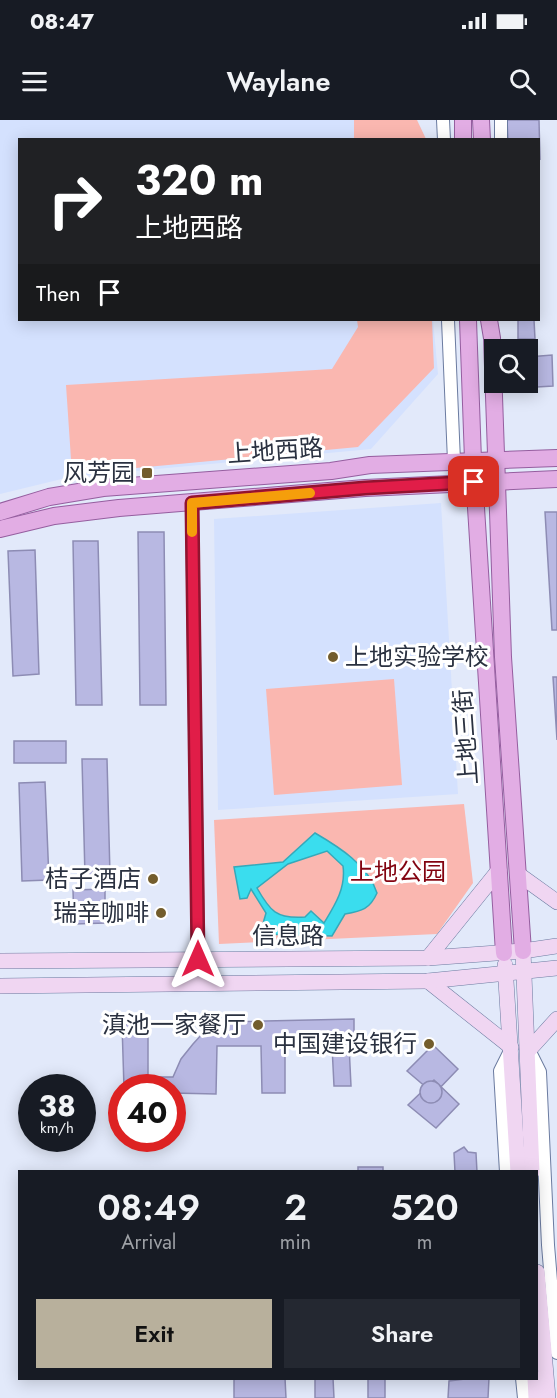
<!DOCTYPE html>
<html lang="en">
<head>
<meta charset="utf-8">
<style>
	:root { --surface:#171b24; --page:#242831; --text:#f1f3f6; --muted:#9ea1a6; --accent:#b8b09c }
	body { margin:0; font-family:Jost,"Noto Sans SC",sans-serif; background:var(--page); color:var(--text); height:100vh; display:flex; flex-direction:column; font-size:22px; white-space:nowrap }
	* { box-sizing:border-box; margin:0 }
	p { font-size:20px; color:var(--muted) }
	.icon { flex:none; width:33px; height:33px; fill:none; stroke:currentColor; stroke-width:2; stroke-linecap:round; stroke-linejoin:round }
	.map { position:relative; flex:1; overflow:hidden }
	.side { position:absolute; left:18px; top:1050px; width:520px; height:210px; display:flex; flex-direction:column; background:var(--surface); border-radius:0px; box-shadow:0 3px 15px #0003 }
	.side>* { flex:none }
	.guide { position:absolute; left:18px; top:18px; width:522px; height:183px; border-radius:0px; box-shadow:0 3px 15px #0003; background:#202124; color:#fff; overflow:hidden }
	.tools { position:absolute; left:484px; top:219px; display:grid; gap:12px }
	.tools a { display:grid; place-items:center; width:54px; height:54px; border-radius:0px; background:var(--surface); box-shadow:0 3px 15px #0003; font-size:30px }
	.speed { position:absolute; left:18px; top:954px; display:flex; gap:12px; font-size:30px; font-weight:700; text-align:center }
	.speed>* { display:grid; place-content:center; width:78px; height:78px; border-radius:50%; background:var(--surface); box-shadow:0 3px 15px #0003; line-height:1 }
	.speed small { font-size:15px; font-weight:400 }
	.speed .limit { border:9px solid #d22; background:#fff; color:#111 }
	.pin { position:absolute; display:grid; place-items:center; width:51px; height:51px; color:#fff; margin:-26px; border-radius:12px; box-shadow:0 3px 9px #0006 }
	.me { position:absolute; width:66px; margin:-33px; rotate:0deg; stroke-linejoin:round; filter:drop-shadow(0 0 4px #0008) }
	.turn { display:flex; align-items:center; gap:21px; height:126px; padding:0 18px; font-size:27px }
	.turn .icon { width:78px; height:78px; stroke-width:2.5 }
	.turn b { display:block; font-size:42px; line-height:51px }
	.then { display:flex; align-items:center; height:57px; padding:0 18px; background:#0003; gap:12px; font-size:22px }
	.eta { display:flex; justify-content:space-evenly; align-items:center; height:102px; text-align:center }
	.eta b { font-size:36px; font-weight:600; line-height:42px }
	.action { display:flex; gap:12px; margin-top:auto; padding:12px 18px }
	.action a { flex:1; height:69px; border-radius:0px; background:var(--accent); color:#111; font-size:24px; font-weight:600; line-height:69px; text-align:center }
	.action a+a { background:var(--page); color:var(--text) }
	.status { display:flex; justify-content:space-between; align-items:center; height:42px; padding:0 30px; background:var(--surface); direction:ltr }
	.status svg { height:16px; fill:currentColor }
	header { display:flex; justify-content:space-between; align-items:center; height:78px; padding:0 18px; background:var(--surface); font-size:27px; font-weight:600 }
	.map>svg:first-child { display:block }
</style>
</head>
<body>
<div class="status"><b>08:47</b><svg viewBox="0 0 49 12"><path d="M0 12V9h3v3zM5 12V6h3v6zM10 12V3h3v9zM15 12V0h3v12zM26 1h20v11H26zM47 4h2v5h-2z"/></svg></div>
<header><svg class="icon" aria-label="menu" viewBox="0 0 24 24"><path d="M4 6h16M4 12h16M4 18h16"/></svg>Waylane<svg class="icon" aria-label="search" viewBox="0 0 24 24"><circle cx="10" cy="10" r="6"/><path d="M15 15l6 6"/></svg></header>
<div class="map">
<svg width="557" height="1278" viewBox="0 0 557 1278">
	<rect width="100%" height="100%" fill="#e2e9fa"/>
	<g fill="#d4e1fe">
		<polygon points="0,0 417,0 418,19 20,20 20,200 433,200 438,254 371,329 70,357 0,374"/>
		<polygon points="441,383 458,674 218,690 214,399"/>
	</g>
	<g fill="#fab7b0">
		<polygon points="354,0 417,0 426,19 354,19"/>
		<polygon points="357,200 432,200 434,248 358,327 72,354 66,265 332,249 358,207"/>
		<polygon points="394,559 402,665 274,675 266,569"/>
		<polygon points="464,684 473,763 437,814 219,824 214,700"/>
	</g>
	<path fill="#3addee" stroke="#35a9ba" stroke-width="1.5" fill-rule="evenodd" d="M315 713C339 727 368 745 377 773 370 789 362 791 345 794L332 816 260 814 266 793 251 769 247 778 240 779 234 747 283 742ZM327 731 343 746C346 768 335 785 324 803L311 791 305 797C276 799 270 791 257 768L288 744Z"/>
	<g fill="#b8b8e2" stroke="#8d8cb4" stroke-width="1.5">
		<polygon points="507,0 539,0 540,40 538,20 508,20"/>
		<polygon points="518,200 534,200 535,219 518,219"/>
		<polygon points="552,235 553,266 520,268 519,262 528,262 528,237"/>
		<polygon points="545,392 557,392 557,510 552,510"/>
		<polygon points="138,412 164,412 166,585 140,585"/>
		<polygon points="73,421 98,421 102,585 76,585"/>
		<polygon points="35,430 39,554 13,556 8,431"/>
		<polygon points="553,557 557,557 557,620"/>
		<rect x="14" y="621" width="52" height="22"/>
		<polygon points="82,639 107,639 110,755 85,756"/>
		<polygon points="45,662 49,760 22,761 19,663"/>
		<polygon points="105,769 105,803 74,804 73,770"/>
		<polygon points="354,899 354,925 349,925 351,966 334,966 332,926 285,925 285,973 262,973 261,926 217,926 216,974 172,973 172,968 124,968 122,904 148,903 148,957 173,957 181,939 193,924 203,913 223,902"/>
		<polygon points="433,925 458,949 434,974 407,951"/>
		<polygon points="434,960 459,984 436,1008 408,985"/>
		<circle cx="431" cy="972" r="11"/>
		<polygon points="464,1027 468,1032 476,1033 477,1052 455,1052 454,1033"/>
		<rect x="358" y="1047" width="25" height="5"/>
		<polygon points="234,1258 285,1258 286,1278 234,1278"/>
		<polygon points="315,1258 333,1258 334,1278 315,1278"/>
		<rect x="368" y="1258" width="17" height="20"/>
		<polygon points="473,1258 489,1258 488,1278 448,1278 449,1261"/>
	</g>
	<g fill="none" stroke-linecap="round" stroke-linejoin="round">
		<g stroke="#6b7ba0" stroke-width="14">
			<g id="tertiary">
				<polyline points="443,0 444,20"/>
				<polyline points="501,0 501,20"/>
				<polyline points="448,200 454,341 474,362"/>
				<polyline points="192,383 198,839"/>
				<polyline points="529,930 540,952 548,1125 557,1233"/>
				<polyline points="506,1052 500,951 510,931"/>
				<polyline points="522,1258 524,1278"/>
			</g>
		</g>
		<g stroke="#6b7ba0" stroke-width="16">
			<g id="secondary">
				<polyline points="518,754 557,782"/>
				<polyline points="523,831 532,1052"/>
				<polyline points="428,838 499,750"/>
				<polyline points="0,841 428,838 523,831 557,826"/>
				<polyline points="505,845 518,1052"/>
				<polyline points="428,861 511,927"/>
				<polyline points="0,866 428,861 557,848"/>
				<polyline points="529,930 557,899"/>
				<polyline points="537,1152 548,1278"/>
				<polyline points="535,1258 536,1278"/>
			</g>
		</g>
		<g stroke="#955e9f" stroke-width="18">
			<g id="primary">
				<polyline points="463,0 463,20"/>
				<polyline points="481,0 482,20"/>
				<polyline points="468,200 473,340 504,833"/>
				<polyline points="489,200 492,218 503,537 523,831"/>
				<polyline points="0,392 49,377 103,368 331,351 370,345 557,338"/>
				<polyline points="0,409 54,396 119,388 365,368 557,359"/>
			</g>
		</g>
		<use href="#tertiary" stroke="#fff" stroke-width="12"/>
		<use href="#secondary" stroke="#f0d6f2" stroke-width="15"/>
		<use href="#primary" stroke="#e2ade4" stroke-width="16"/>
	</g>
	<g fill="none" stroke-linecap="round" stroke-linejoin="round">
		<g stroke="#92132f" stroke-width="15">
			<polyline id="route" points="198,839 192,383 365,368 474,362"/>
		</g>
		<use href="#route" stroke="#e11d48" stroke-width="10"/>
		<polyline stroke="#f59e0b" stroke-width="10" points="192,412 192,383 310,373"/>
	</g>
	<g fill="#735d2d" stroke="#fff" stroke-width="2">
		<rect x="141" y="347" width="12" height="12" rx="3"/>
		<circle cx="333" cy="537" r="6"/>
		<circle cx="153" cy="759" r="6"/>
		<circle cx="161" cy="793" r="6"/>
		<circle cx="258" cy="905" r="6"/>
		<circle cx="429" cy="924" r="6"/>
	</g>
	<g text-anchor="middle" stroke-width="6" stroke-linejoin="round" paint-order="stroke">
		<g font-size="24" fill="#2a3140" stroke="#fff">
			<text transform="translate(275 331) rotate(-4)" y="8">上地西路</text>
			<text transform="translate(466 617) rotate(-94)" y="8">上地三街</text>
			<text x="288" y="824">信息路</text>
		</g>
		<g font-size="24" fill="#2a3140" stroke="#fff" text-anchor="end">
			<text x="135" y="361">风芳园</text>
			<text x="345" y="545" text-anchor="start">上地实验学校</text>
			<text x="141" y="767">桔子酒店</text>
			<text x="149" y="801">瑞辛咖啡</text>
			<text x="246" y="913">滇池一家餐厅</text>
			<text x="417" y="932">中国建设银行</text>
		</g>
		<g font-size="24" fill="#820310" stroke="#fff">
			<text x="398" y="760">上地公园</text>
		</g>
	</g>
</svg>
<div class="tools">
<a><svg class="icon" aria-label="search" viewBox="0 0 24 24"><circle cx="10" cy="10" r="6"/><path d="M15 15l6 6"/></svg></a>
</div>
<div class="speed"><div>38<small>km/h</small></div><div class="limit">40</div></div>
<div class="pin" style="left:474px;top:362px;background:#d93025"><svg class="icon" aria-label="arrive" viewBox="0 0 24 24"><path d="M6 21V4h12l-3 4 3 4H6"/></svg></div>
<svg class="me" style="left:198px;top:839px" viewBox="-20 -20 40 40"><path d="M0-17L14 15 0 8-14 15z" fill="#e11d48" stroke="#fff" stroke-width="4"/></svg>
<div class="guide">
<div class="turn"><svg class="icon" aria-label="right" viewBox="0 0 24 24"><path d="M7 20v-9h11M14 6l5 5-5 5"/></svg><div><b>320 m</b>上地西路</div></div>
<div class="then">Then<svg class="icon" aria-label="arrive" viewBox="0 0 24 24"><path d="M6 21V4h12l-3 4 3 4H6"/></svg></div>
</div>
<section class="side">
<div class="eta">
<div><b>08:49</b><p>Arrival</p></div>
<div><b>2</b><p>min</p></div>
<div><b>520</b><p>m</p></div>
</div>
<div class="action"><a>Exit</a><a>Share</a></div>
</section>
</div>
</body>
</html>
